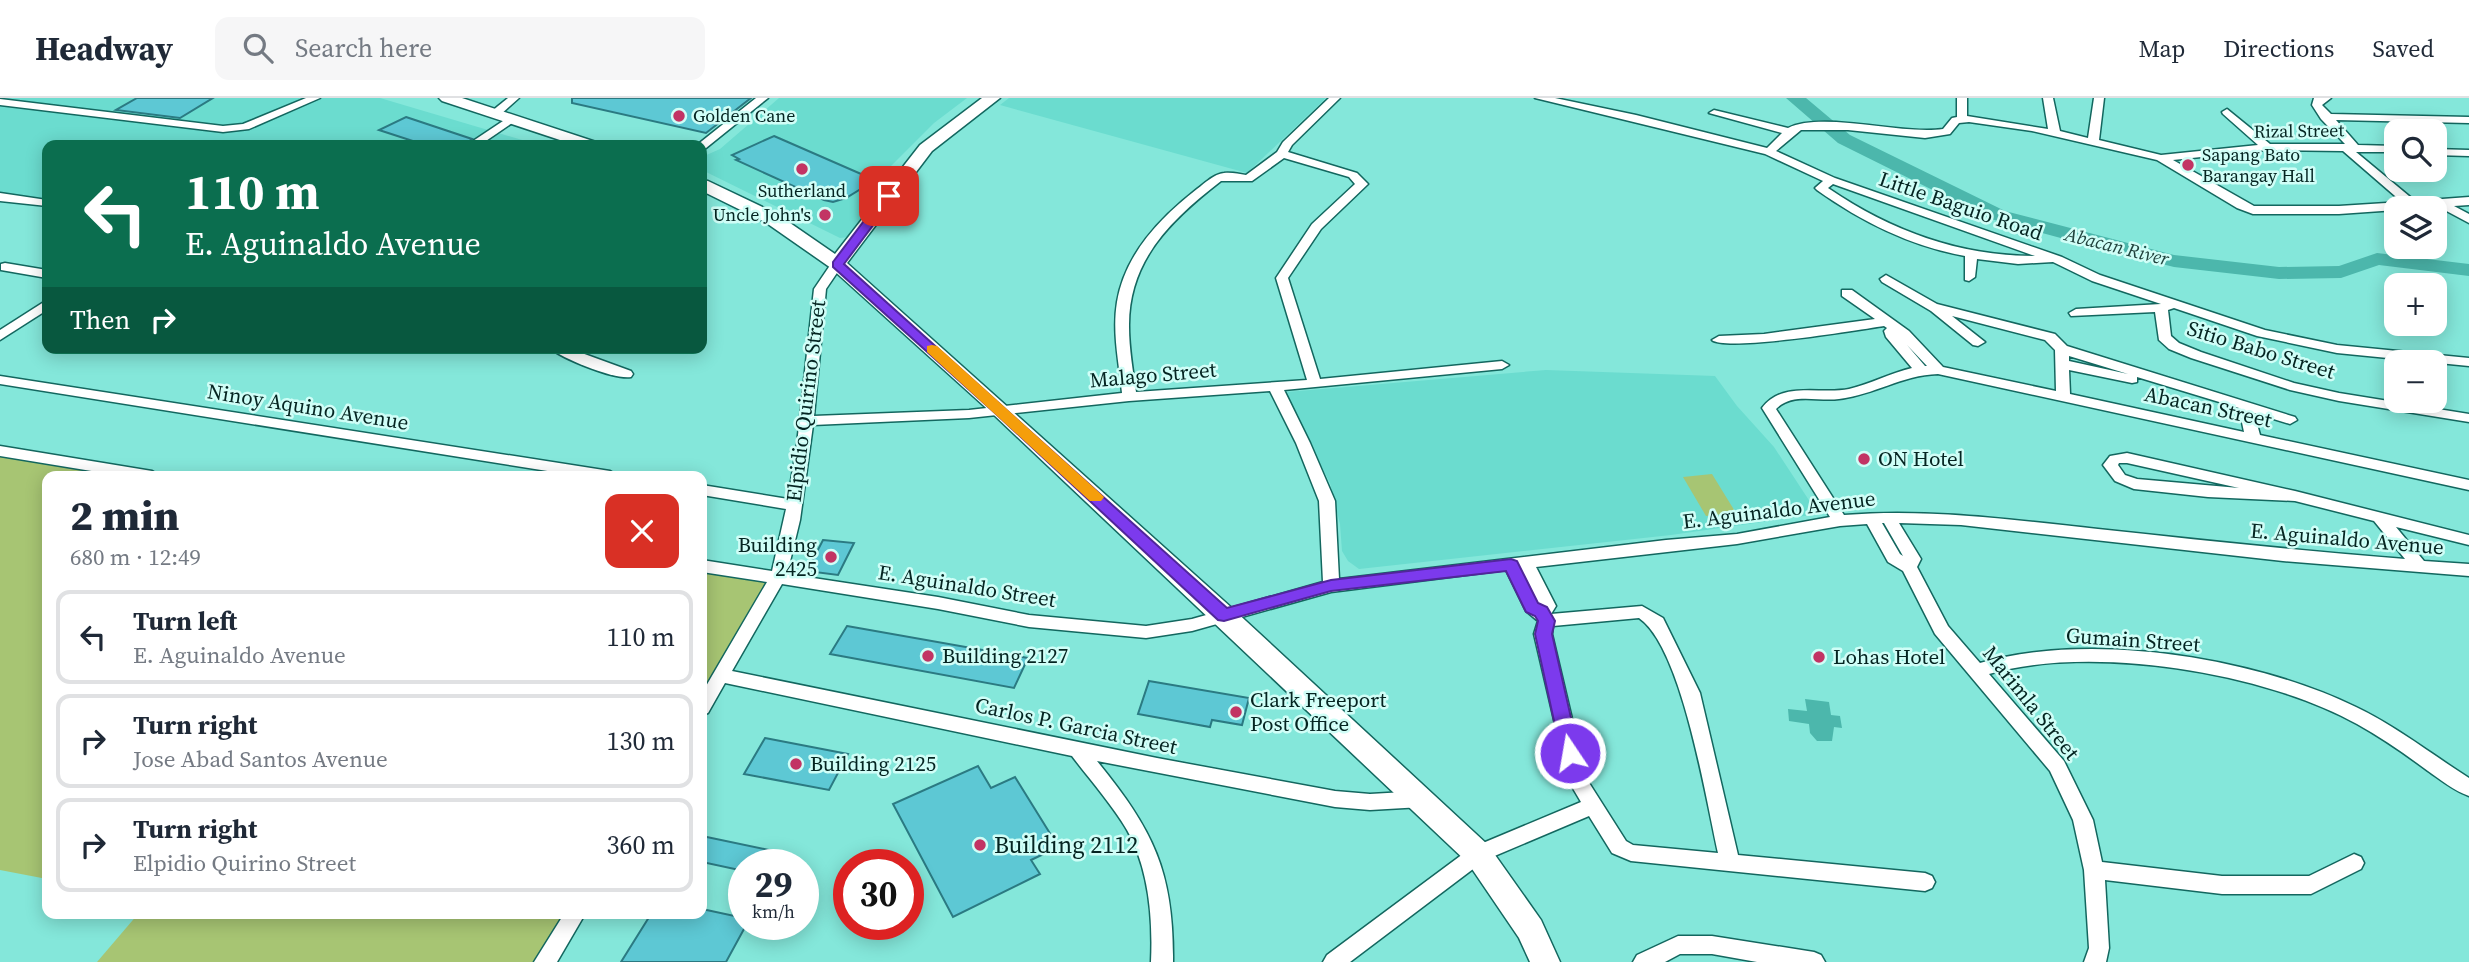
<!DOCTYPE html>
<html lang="en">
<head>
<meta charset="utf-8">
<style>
	:root { --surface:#fff; --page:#f6f6f7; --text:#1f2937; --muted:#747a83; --line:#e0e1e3 }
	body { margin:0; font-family:"Source Serif 4",serif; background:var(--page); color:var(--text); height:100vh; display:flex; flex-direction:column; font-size:26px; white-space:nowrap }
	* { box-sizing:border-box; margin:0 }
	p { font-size:23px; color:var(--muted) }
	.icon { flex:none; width:38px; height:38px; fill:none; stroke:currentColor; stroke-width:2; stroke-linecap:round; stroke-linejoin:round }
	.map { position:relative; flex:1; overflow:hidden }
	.side { position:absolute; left:42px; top:373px; width:665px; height:448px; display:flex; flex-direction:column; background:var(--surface); border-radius:14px; box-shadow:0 4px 18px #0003 }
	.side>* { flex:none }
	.hud { position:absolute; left:42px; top:42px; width:665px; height:214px; border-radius:14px; box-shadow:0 4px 18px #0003; background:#0b6e4f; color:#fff; overflow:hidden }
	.tools { position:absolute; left:2384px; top:21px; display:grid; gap:14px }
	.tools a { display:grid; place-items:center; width:63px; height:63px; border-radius:14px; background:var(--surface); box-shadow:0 4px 18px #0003; font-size:35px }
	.speed { position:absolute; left:728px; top:751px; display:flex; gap:14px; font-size:35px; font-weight:700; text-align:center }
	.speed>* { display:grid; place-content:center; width:91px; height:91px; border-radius:50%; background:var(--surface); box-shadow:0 4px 18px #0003; line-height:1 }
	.speed small { font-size:18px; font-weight:400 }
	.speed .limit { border:10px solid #d22; background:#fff; color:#111 }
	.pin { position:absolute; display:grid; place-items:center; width:60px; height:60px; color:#fff; margin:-30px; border-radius:14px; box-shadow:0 4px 10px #0006 }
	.me { position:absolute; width:77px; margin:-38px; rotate:348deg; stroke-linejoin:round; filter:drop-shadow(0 0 5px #0008) }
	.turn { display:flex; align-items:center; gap:24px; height:147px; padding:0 28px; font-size:32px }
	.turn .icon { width:91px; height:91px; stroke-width:2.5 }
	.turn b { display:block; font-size:49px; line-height:60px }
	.then { display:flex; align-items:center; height:66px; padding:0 28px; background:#0003; gap:14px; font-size:26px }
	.round { display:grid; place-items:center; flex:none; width:74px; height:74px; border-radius:14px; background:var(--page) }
	.overview { display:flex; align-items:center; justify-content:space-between; height:119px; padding:0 28px }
	h1 { font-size:42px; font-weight:800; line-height:52px }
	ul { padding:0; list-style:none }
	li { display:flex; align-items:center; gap:21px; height:94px; margin:0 14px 10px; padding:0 14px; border:4px solid var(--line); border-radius:14px }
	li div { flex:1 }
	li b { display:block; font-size:26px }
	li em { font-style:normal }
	header { display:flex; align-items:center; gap:42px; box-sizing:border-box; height:98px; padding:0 35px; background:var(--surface); border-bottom:2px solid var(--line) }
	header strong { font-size:33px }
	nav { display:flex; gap:38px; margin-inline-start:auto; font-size:24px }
	.search { width:490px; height:63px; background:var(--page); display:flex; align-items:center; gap:18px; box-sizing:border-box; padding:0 24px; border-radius:14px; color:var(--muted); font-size:26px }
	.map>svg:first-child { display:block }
</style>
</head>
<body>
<header>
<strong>Headway</strong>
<div class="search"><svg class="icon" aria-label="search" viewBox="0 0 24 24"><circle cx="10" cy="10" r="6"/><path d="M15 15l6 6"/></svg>Search here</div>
<nav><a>Map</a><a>Directions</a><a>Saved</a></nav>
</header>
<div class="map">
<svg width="2469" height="864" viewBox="0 0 2469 864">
	<rect width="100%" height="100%" fill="#84e7da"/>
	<g fill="#6bdccf">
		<polygon points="0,0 380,0 539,47 47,47 47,102 0,95"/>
		<polygon points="779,0 967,0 934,25 867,92 886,96 848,139 840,140 702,72 702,59 720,51"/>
		<polygon points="1009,0 1326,0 1247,75 1000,7"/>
		<polygon points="1546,272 1715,278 1737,308 1774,349 1818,416 1671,437 1359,471 1348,463 1342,453 1340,426 1330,385 1288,303 1287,294"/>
	</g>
	<g fill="#a7c573">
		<polygon points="0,357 125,378 47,378 47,781 0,772"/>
		<polygon points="1712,376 1736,415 1706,418 1683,379"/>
		<polygon points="702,473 773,485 702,594"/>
		<polygon points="138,816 569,816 539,864 97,864"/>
	</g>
	<polygon fill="#4cb7ac" points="1805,601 1829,604 1831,617 1840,618 1842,630 1834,629 1832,643 1817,643 1810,635 1809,626 1789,623 1788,611 1807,613"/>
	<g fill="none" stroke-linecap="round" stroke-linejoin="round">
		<polygon fill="#4cb7ac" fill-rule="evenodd" points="1786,0 1806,0 1850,37 2005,113 2174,157 2279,169 2339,168 2377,155 2469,166 2469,178 2379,167 2341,180 2279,181 2174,169 2094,149 1991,121 1838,45"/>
	</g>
	<g fill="#5dc8d4" stroke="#2b7a82" stroke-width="2">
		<polygon points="137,0 213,0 180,20 116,12"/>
		<polygon points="572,0 751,0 706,35 572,5"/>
		<polygon points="406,19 472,41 465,47 425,47 379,32"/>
		<polygon points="774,38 868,79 865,81 872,84 846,100 833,104 824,102 736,62 739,61 732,57"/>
		<polygon points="823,442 854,445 838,477 807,473"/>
		<polygon points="847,528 1028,560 1014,590 830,556"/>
		<polygon points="1149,583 1249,600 1242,627 1212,622 1210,629 1138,616"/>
		<polygon points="765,640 848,656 829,692 744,676"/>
		<polygon points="978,668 991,690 1015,679 1051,737 1042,741 1050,753 1031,762 1040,776 953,819 893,706"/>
		<polygon points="702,738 783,755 777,766 744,766 744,773 702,764"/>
		<polygon points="702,811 744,820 744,831 726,864 621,864 651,816 702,816"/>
	</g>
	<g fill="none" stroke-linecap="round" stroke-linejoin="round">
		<g stroke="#13675f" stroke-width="3">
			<g id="street">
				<polygon points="306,0 320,0 249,31 223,34 0,7 0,1 223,28 243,26"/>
				<polygon points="508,0 519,0 500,17 492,17 492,13"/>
				<polygon points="756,0 768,0 706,50 702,51 702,47 697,47"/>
				<path d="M1329 0H1340L1292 47 1288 54 1357 75 1368 86 1321 131 1288 180 1320 281 1502 263 1509 267 1502 271 1284 292 1310 345 1335 403 1339 481 1666 442 1737 436 1830 419 1762 310C1783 282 1820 297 1849 291 1871 286 1890 275 1912 270L1886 239 1884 233 1887 230 1884 228C1858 232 1726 254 1712 242L1719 238 1764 236 1875 221 1842 198V192H1852L1909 233 1943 269 2056 293 2055 252 2045 242 1952 218 1985 244 1978 248 1973 247 1931 213 1882 184 1880 181 1886 177 1937 206 2055 236 2067 248 2295 319 2297 322 2290 326 2254 315 2260 337 2469 382V392L1938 276C1902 277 1874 297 1839 301 1818 304 1792 294 1776 311L1844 417C1929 410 2013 422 2098 431 2200 442 2302 453 2405 461L2374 423 2295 403 2208 399 2134 391 2115 383 2103 367 2110 358 2127 355 2295 393 2469 437V447L2396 429 2424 463 2469 466V478L2283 463 1961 427 1899 425 1921 461 1917 469 1948 528 1980 565C2090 533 2253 559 2356 609 2396 628 2431 656 2469 680V698C2454 693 2441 682 2428 673 2405 656 2382 640 2357 626 2264 574 2091 546 1989 576L2064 663 2093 722 2102 764 2222 778H2309L2354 756 2361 759 2364 765 2361 771 2311 796H2222L2105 782 2109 850 2106 864H2084L2089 850 2084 772 2073 722 2050 673 1935 536 1903 473 1888 464 1867 426 1840 428 1737 446 1536 469 1556 508 1551 516 1642 508 1663 520 1700 595 1738 757 1925 775 1932 778 1935 784 1932 790 1925 793 1631 763 1612 755 1589 718 1485 762 1350 864H1323L1327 857 1471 750 1581 704 1568 682 1534 536 1538 523 1526 513 1506 472 1331 494 1192 533 1146 540 1029 529 938 511 782 486 732 573 1157 660 1335 693 1370 696 1422 693 1429 695 1432 701 1429 707 1422 709 1370 712 1335 709 1097 663C1153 732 1174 773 1173 864H1151C1153 820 1149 771 1127 732 1111 705 1090 682 1072 658L725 585 708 615 702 617V595L767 484 702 474V462L772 473 786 411 702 397V387L788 401 797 346 814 191 833 163 837 162 843 166 826 191 814 318 969 312 1122 295C1119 265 1112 234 1117 204 1125 156 1160 120 1197 91 1205 85 1214 76 1224 75 1231 74 1239 76 1246 77L1277 54 1283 44ZM1284 60 1349 79 1355 86 1312 126 1276 180 1307 282 1136 294C1133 273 1129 251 1129 229 1128 162 1172 121 1221 83H1252ZM1907 247 1927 268H1925ZM2069 258 2128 276 2069 263ZM2069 272 2132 285 2137 284V279L2239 310 2244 334 2070 296ZM1270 293 1296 345 1319 403 1323 484 1192 521 1146 528 1029 517 938 499 787 476 800 422 813 327 969 320 1129 303ZM2119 365H2127L2239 390 2137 381 2125 377 2118 367ZM1882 425H1884L1903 458 1900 456ZM1639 520C1682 549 1706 702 1718 755L1633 747 1626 743 1586 680 1552 536 1553 528Z"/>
				<path d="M1535 0H1555L1636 17 1767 50 1782 35 1709 15 1714 12 1788 30C1823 13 1900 37 1943 31L1952 20 1957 19V0H1967V18L2048 31 2043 0H2053L2060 33 2088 40 2094 0H2104L2099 42 2161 57 2258 47 2223 16 2222 14 2227 11 2270 46H2345L2321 21 2312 7 2314 0H2331L2322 7 2331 16 2469 19V25L2336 22 2358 47 2396 48V54H2356L2415 103 2469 99V107L2454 108 2469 116V125L2439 109 2339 116H2253L2237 110 2157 62 2032 33 1969 24 1959 25 1950 36 1925 40 1848 32H1801L1776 53 1835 80 2062 159 2100 177 2265 232 2337 247 2469 260V268L2337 255 2257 238 2174 210 2168 212 2171 238 2179 245 2201 254 2294 285 2339 295 2469 316V324L2339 303 2290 292 2191 260 2169 251 2159 242 2155 214 2071 218 2069 215 2076 211 2161 206 2092 183 2053 164 2018 166 1977 161 1975 179 1969 183 1965 182V158C1910 148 1862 124 1817 92L1815 90 1823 83 1765 56ZM2267 52 2343 53 2402 104 2339 108H2254L2173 62ZM1833 86 2035 158C1959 158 1891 133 1828 90Z"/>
				<polygon points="509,19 518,21 480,47 467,47"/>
				<polygon points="2434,51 2469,52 2469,58 2434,57"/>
				<polygon points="0,95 47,102 47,108 0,103"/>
				<polygon points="5,165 47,172 47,180 1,172 1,166"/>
				<polygon points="47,202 47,212 0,242 0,232"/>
				<path d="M550 250H568L631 273 633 276 631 279C615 282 563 261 550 250Z"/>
				<polygon points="0,278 610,373 618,378 579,378 0,286"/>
				<polygon points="0,348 152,373 160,378 122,378 0,358"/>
				<polygon points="564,816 585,816 557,864 534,864"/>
				<polygon points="1678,838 1712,838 1814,854 1821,857 1825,864 1757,864 1712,856 1680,856 1665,864 1633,864 1637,857"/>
			</g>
		</g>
		<g stroke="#13675f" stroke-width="3">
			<g id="secondary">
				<polygon points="439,0 462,0 596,44 598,47 575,47 442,3"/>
				<polygon points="982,0 1000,0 932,53 847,165 1233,511 1488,747 1541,822 1560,864 1530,864 1519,840 1468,765 994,317 831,170 765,124 702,93 702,82 708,83 777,116 835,156 920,47"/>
			</g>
		</g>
		<use href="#street" fill="#fff" fill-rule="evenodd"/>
		<use href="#secondary" fill="#fff" fill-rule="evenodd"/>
	</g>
	<polygon fill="#7c3aed" stroke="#51269a" stroke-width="2" points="885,95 895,98 844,166 1227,510 1331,482 1511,461 1517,463 1538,505 1547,509 1555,523 1552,536 1579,655 1577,660 1570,662 1563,660 1561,655 1535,536 1538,523 1535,518 1526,514 1506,473 1331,493 1224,523 1218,522 995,315 833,169 833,164"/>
	<polygon fill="#f59e0b" points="932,247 937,248 1101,396 1104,399 1101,403 1090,403 927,254 927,248"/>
	<g fill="#c23464" stroke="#d0fef7" stroke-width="2.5">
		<circle cx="679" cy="18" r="7"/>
		<circle cx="2188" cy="67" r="7"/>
		<circle cx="802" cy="71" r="7"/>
		<circle cx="825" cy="117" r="7"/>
		<circle cx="1864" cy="361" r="7"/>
		<circle cx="831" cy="459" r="7"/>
		<circle cx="928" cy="558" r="7"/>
		<circle cx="1819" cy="559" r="7"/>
		<circle cx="1236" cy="614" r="7"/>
		<circle cx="796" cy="666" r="7"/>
		<circle cx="980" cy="747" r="7"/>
	</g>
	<g text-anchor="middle" stroke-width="5" stroke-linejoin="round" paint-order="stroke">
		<g font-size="18" fill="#042421" stroke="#d0fef7" text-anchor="start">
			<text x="693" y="24">Golden Cane</text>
			<text x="2202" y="63">Sapang Bato<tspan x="2202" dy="21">Barangay Hall</tspan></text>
			<text x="802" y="99" text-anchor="middle">Sutherland</text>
			<text x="811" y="123" text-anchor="end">Uncle John's</text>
		</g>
		<g font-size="18" fill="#042421" stroke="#d0fef7">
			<text transform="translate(2299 33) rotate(-1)" y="6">Rizal Street</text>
		</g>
		<g font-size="19" font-style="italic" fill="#21423d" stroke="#d0fef7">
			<text transform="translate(2117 148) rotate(14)" y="7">Abacan River</text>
		</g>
		<g font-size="21" fill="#042421" stroke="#d0fef7">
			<text transform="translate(1961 108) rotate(19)" y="7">Little Baguio Road</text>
			<text transform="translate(2261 252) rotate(17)" y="7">Sitio Babo Street</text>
			<text transform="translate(1153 277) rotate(-5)" y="7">Malago Street</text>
			<text transform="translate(806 303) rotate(-83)" y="7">Elpidio Quirino Street</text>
			<text transform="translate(308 309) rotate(9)" y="7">Ninoy Aquino Avenue</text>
			<text transform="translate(2208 309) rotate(12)" y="7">Abacan Street</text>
			<text transform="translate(1779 412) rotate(-7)" y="7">E. Aguinaldo Avenue</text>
			<text transform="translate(2347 441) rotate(5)" y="7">E. Aguinaldo Avenue</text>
			<text transform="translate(967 488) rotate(9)" y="7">E. Aguinaldo Street</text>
			<text transform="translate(2133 542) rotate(4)" y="7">Gumain Street</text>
			<text transform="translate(2031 605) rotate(51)" y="7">Marimla Street</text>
			<text transform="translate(1076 628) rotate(12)" y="7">Carlos P. Garcia Street</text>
		</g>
		<g font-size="21" fill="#042421" stroke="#d0fef7" text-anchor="start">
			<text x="1878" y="368">ON Hotel</text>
			<text x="817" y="454" text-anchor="end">Building<tspan x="817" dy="24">2425</tspan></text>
			<text x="942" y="565">Building 2127</text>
			<text x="1833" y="566">Lohas Hotel</text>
			<text x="1250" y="609">Clark Freeport<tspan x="1250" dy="24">Post Office</tspan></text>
			<text x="810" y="673">Building 2125</text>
		</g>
		<g font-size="24" fill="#042421" stroke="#d0fef7" text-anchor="start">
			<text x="994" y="755">Building 2112</text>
		</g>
	</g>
</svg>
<div class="tools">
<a><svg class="icon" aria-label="search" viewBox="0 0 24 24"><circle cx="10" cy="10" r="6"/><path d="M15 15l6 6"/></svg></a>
<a><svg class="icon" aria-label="layers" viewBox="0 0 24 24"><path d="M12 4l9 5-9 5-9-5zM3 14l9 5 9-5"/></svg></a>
<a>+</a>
<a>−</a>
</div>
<div class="speed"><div>29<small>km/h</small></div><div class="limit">30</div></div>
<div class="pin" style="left:889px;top:98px;background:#d93025"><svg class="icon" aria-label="arrive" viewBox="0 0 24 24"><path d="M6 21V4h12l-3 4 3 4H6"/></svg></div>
<svg class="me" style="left:1570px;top:655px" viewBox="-20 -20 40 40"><circle r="17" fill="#7c3aed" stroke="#fff" stroke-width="3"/><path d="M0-11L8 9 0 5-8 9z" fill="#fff"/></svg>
<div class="hud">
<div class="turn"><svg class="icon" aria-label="left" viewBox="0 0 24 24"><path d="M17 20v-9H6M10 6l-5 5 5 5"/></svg><div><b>110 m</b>E. Aguinaldo Avenue</div></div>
<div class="then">Then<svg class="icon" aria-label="right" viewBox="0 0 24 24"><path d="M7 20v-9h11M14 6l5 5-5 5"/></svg></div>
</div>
<section class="side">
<div class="overview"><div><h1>2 min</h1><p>680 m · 12:49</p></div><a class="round" style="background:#d93025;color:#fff"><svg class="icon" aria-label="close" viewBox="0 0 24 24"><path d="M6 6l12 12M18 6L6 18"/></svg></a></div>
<ul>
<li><svg class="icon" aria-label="left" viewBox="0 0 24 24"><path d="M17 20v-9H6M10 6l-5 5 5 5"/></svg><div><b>Turn left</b><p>E. Aguinaldo Avenue</p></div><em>110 m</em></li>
<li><svg class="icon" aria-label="right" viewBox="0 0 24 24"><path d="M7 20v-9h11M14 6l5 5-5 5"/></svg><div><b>Turn right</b><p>Jose Abad Santos Avenue</p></div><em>130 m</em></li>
<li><svg class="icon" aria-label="right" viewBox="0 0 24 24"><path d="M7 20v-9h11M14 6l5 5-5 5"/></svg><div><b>Turn right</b><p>Elpidio Quirino Street</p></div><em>360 m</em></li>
</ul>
</section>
</div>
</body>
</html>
